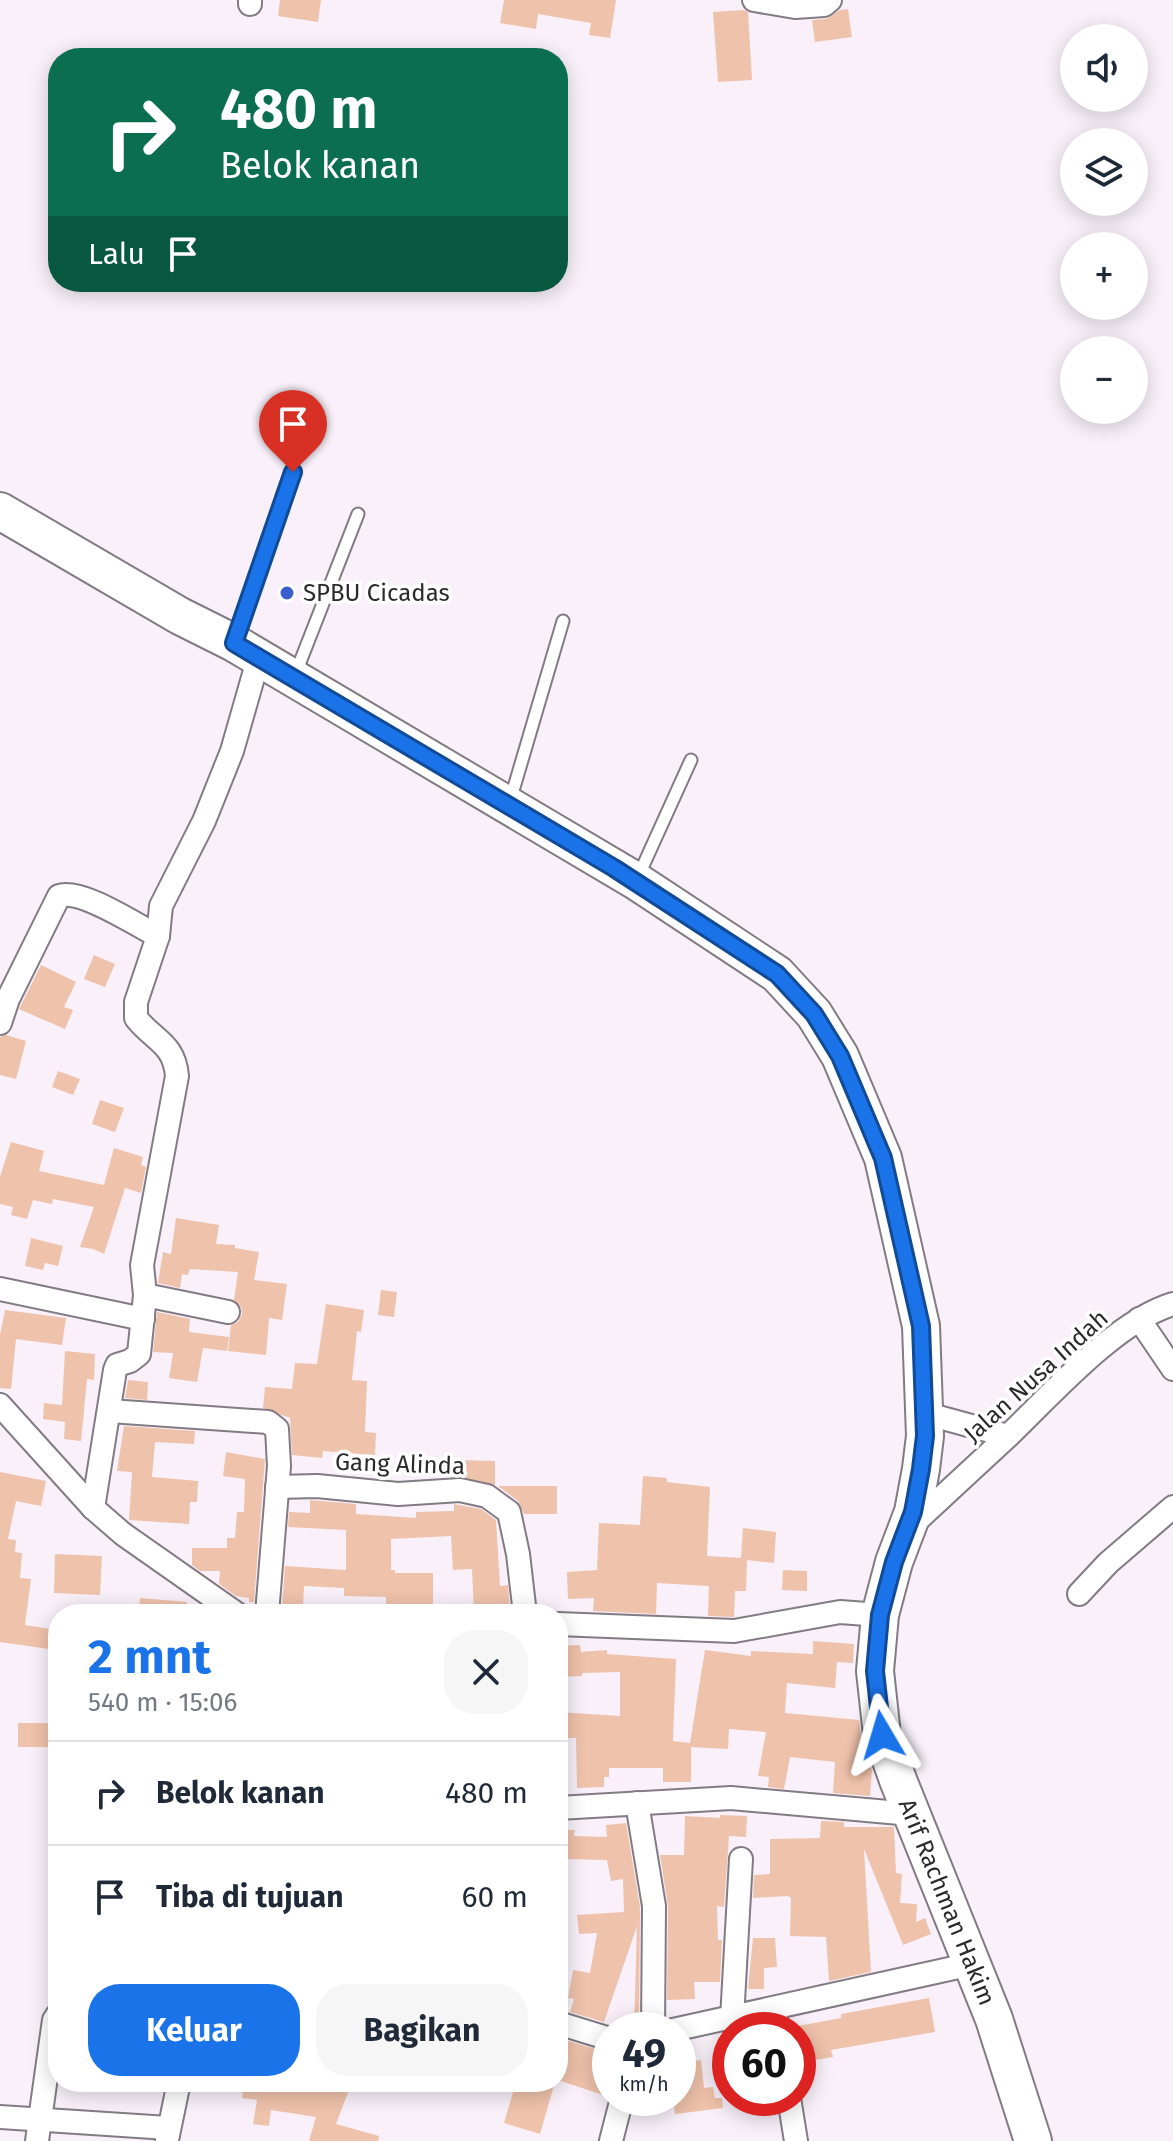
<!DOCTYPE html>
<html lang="id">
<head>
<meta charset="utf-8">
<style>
	:root { --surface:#fff; --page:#f6f6f7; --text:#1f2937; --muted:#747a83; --line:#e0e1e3; --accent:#1a73e8 }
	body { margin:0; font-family:"Fira Sans",sans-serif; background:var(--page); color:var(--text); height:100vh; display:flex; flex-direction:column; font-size:30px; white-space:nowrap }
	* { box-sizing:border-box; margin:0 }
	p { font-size:26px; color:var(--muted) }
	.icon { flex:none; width:44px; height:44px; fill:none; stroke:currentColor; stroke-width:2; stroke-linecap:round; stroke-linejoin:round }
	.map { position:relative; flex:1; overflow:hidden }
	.details { position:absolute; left:48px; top:1604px; width:520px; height:488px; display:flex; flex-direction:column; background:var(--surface); border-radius:32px; box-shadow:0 4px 20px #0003 }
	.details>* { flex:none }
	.banner { position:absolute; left:48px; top:48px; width:520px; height:244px; border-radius:32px; box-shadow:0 4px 20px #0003; background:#0b6e4f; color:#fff; overflow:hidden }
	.controls { position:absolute; left:1060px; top:24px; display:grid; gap:16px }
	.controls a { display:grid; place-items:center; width:88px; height:88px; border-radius:50%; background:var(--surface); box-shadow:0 4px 20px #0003; font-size:40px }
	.speed { position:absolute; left:592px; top:2012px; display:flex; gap:16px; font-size:40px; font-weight:700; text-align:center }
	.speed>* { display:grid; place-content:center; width:104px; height:104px; border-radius:50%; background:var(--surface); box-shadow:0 4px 20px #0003; line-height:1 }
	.speed small { font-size:20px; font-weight:400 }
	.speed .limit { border:12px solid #d22; background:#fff; color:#111 }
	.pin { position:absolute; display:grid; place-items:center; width:68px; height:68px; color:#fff; margin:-82px -34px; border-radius:50% 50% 50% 0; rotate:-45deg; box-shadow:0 0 8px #0007 }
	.pin .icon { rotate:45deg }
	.me { position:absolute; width:88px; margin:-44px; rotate:353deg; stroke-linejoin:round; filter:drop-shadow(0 0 6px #0008) }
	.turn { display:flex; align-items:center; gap:28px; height:168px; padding:0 40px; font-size:36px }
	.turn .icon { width:104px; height:104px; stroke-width:2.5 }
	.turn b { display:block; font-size:56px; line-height:68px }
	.then { display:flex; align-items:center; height:76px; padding:0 40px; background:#0003; gap:16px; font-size:30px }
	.round { display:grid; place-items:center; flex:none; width:84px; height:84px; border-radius:32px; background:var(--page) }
	.overview { display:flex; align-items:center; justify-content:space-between; height:136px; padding:0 40px }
	h1 { font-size:48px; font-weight:700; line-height:60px; color:var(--accent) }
	.cta { display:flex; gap:16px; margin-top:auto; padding:16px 40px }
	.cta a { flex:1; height:92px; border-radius:32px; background:var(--accent); color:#fff; font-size:32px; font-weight:700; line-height:92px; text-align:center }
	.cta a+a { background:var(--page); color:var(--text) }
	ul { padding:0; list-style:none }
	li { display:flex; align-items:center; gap:24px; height:104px; padding:0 40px; border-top:2px solid var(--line) }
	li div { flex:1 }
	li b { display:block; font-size:30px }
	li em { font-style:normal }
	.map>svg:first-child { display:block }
</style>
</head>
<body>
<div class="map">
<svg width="1173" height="2141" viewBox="0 0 1173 2141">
	<rect width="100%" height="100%" fill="#f9f0fa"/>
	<g fill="#efc2ab">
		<polygon points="280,0 321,0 318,22 278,16"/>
		<polygon points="504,0 616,0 610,38 589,35 591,23 538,14 536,29 500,23"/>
		<polygon points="848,9 852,37 815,42 812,20 826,19 840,10"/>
		<polygon points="744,10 748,12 752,80 718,82 713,12"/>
		<polygon points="94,955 115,964 105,987 84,979"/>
		<polygon points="41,965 76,982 64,1007 73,1010 65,1029 19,1009"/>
		<polygon points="6,1035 26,1041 16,1079 0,1075 0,1037"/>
		<polygon points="58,1071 80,1079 73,1095 52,1087"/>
		<polygon points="100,1100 124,1108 115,1132 92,1124"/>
		<polygon points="11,1142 44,1151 39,1171 104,1185 114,1148 143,1157 141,1165 146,1167 141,1193 125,1188 104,1254 93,1249 80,1247 94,1207 53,1199 52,1204 33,1200 27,1219 11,1215 13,1207 0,1204 0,1177"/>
		<polygon points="176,1218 219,1225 216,1244 235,1245 235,1248 259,1252 254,1280 287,1284 282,1320 269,1318 266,1355 228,1351 231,1325 238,1322 242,1314 241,1307 234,1300 238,1272 190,1269 188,1275 182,1274 180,1288 158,1283 163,1252 171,1254"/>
		<polygon points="31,1238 63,1246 58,1266 45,1263 43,1270 25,1266"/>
		<polygon points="381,1290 397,1292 394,1317 378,1315"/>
		<polygon points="326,1304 364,1310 361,1332 357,1331 352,1380 367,1381 365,1432 376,1433 375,1455 323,1451 322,1458 292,1455 290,1418 263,1408 265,1387 292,1389 295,1363 317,1364"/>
		<polygon points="5,1310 66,1318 62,1345 16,1339 11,1389 0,1388 0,1335"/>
		<polygon points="157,1312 190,1319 189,1332 229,1337 227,1351 203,1348 197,1382 169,1378 173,1353 153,1352"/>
		<polygon points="65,1351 95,1354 94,1380 87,1379 81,1441 64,1439 65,1422 43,1419 44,1403 62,1405"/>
		<polygon points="128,1380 148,1382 147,1400 125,1398"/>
		<polygon points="124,1426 195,1431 194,1444 155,1442 152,1477 198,1481 197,1502 190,1502 189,1524 129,1520 132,1472 117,1471"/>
		<polygon points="226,1452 265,1459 254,1602 249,1602 249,1598 236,1596 219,1584 220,1571 200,1571 192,1565 192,1548 227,1548 227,1538 235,1538 237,1512 244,1512 245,1479 223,1476"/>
		<polygon points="455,1460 495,1461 495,1485 455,1476"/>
		<polygon points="0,1472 46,1481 41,1506 16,1501 8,1539 16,1540 15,1552 22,1553 20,1578 31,1579 25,1625 51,1629 49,1649 0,1642"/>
		<polygon points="643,1476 667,1478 667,1482 710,1487 707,1556 741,1558 743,1528 776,1532 774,1563 747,1560 746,1591 735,1591 734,1617 708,1616 709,1586 657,1583 656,1614 593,1611 594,1598 568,1599 567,1572 597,1570 599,1523 640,1525"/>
		<polygon points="498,1486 557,1486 557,1514 524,1514 518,1501"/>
		<polygon points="310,1500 356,1504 356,1514 416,1518 416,1512 454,1511 454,1504 481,1509 496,1520 500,1586 508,1585 510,1609 490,1610 491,1614 474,1614 472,1569 453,1570 451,1536 391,1539 391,1570 395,1570 395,1573 433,1573 433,1614 386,1614 386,1597 344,1596 344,1588 304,1586 303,1608 282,1607 285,1566 346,1570 346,1530 288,1527 289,1512 310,1513"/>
		<polygon points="55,1554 102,1556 100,1595 54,1593"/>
		<polygon points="783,1570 807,1571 807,1591 782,1590"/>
		<polygon points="140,1598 187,1602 187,1614 139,1614"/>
		<polygon points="813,1641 854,1644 853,1663 837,1662 835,1688 787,1683 785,1713 859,1720 862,1742 872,1771 870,1796 833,1793 835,1762 790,1757 784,1789 768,1787 769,1777 758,1776 766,1732 729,1729 728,1749 691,1747 691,1782 663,1782 663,1768 609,1768 609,1777 604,1777 604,1787 577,1788 576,1738 567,1738 567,1734 558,1734 558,1712 620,1716 620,1672 582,1673 582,1676 558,1677 558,1646 580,1645 581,1652 607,1650 607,1654 676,1659 673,1741 690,1743 705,1650 751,1656 751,1651 813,1654"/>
		<rect x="18" y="1723" width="40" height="24"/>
		<polygon points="720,1815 747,1816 746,1837 729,1836 724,1907 717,1906 718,1940 722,1940 720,1982 694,1982 695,1999 667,2000 668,1906 660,1855 684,1855 685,1816 720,1818"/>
		<polygon points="821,1821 844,1822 844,1827 894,1827 896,1873 902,1874 900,1903 917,1904 916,1922 925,1918 931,1934 903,1945 864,1849 871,1972 829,1981 826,1937 790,1936 791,1898 788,1896 753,1898 754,1875 770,1874 770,1839 820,1838"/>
		<polygon points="626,1823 640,1907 639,2030 634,2030 637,1926 604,2022 570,2012 574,1999 568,1998 573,1970 590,1973 597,1933 579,1934 577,1915 624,1912 623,1879 611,1881 607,1860 559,1859 560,1830 575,1830 574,1836 607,1837 606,1825"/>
		<polygon points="753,1938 775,1938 777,1967 764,1968 764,1989 748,1989"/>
		<polygon points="929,1998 935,2032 831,2050 833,2057 798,2063 798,2026 841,2018 841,2014"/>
		<polygon points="561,2039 610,2053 610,2085 606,2084 603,2095 558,2080 558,2048"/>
		<polygon points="701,2060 704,2088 713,2087 715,2098 722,2098 723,2108 675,2114 673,2098 678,2098 678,2091 681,2091 678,2063"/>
		<polygon points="244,2082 328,2082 349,2090 336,2124 379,2136 378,2141 309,2141 316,2117 271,2110 269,2126 253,2124 257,2100 242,2098"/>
		<polygon points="516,2082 555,2082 540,2134 504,2123"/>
	</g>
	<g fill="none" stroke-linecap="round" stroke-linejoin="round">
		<g stroke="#827b84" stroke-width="15">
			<g id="lane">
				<polyline points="236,639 293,472"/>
				<polyline points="295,675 358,514"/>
				<polyline points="510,801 563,621"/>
				<polyline points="638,877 691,760"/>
			</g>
		</g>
		<g stroke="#827b84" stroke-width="26">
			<g id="street">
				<polyline points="754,0 795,7 824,5 830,0"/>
				<polyline points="250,4 250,0"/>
				<path d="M0 1023 8 999 59 896C81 888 136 925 158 936"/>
				<polyline points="0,1289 143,1319"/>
				<polyline points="145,1295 228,1312"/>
				<polyline points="1139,1319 1173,1369"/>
				<polyline points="0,1405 93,1508 123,1534 237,1614"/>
				<polyline points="110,1411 268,1422 277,1429 279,1466 267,1614"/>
				<polyline points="924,1413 1008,1436"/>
				<polyline points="277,1487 317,1486 398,1494 460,1490 487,1496 509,1512 518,1554 525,1614"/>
				<path d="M93 1508 115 1370 117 1365 130 1361 139 1354 145 1295 142 1265 177 1076C174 1043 154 1041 136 1018V1002L158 936 161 906 204 821 232 751 258 660"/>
				<path d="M913 1524C944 1495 976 1466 1007 1437 1051 1395 1116 1321 1173 1304"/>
				<polyline points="1079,1594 1108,1563 1173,1507"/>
				<polyline points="558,1624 734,1631 840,1612 880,1615"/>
				<polyline points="637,1803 654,1906 653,2030"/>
				<polyline points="558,1808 731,1798 911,1814"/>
				<polyline points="774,2009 778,2030"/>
				<polyline points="732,2019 741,1859"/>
				<polyline points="558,2023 610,2039"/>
				<polyline points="673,2030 972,1964"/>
				<polyline points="789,2098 796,2141"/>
				<polyline points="0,2117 168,2128"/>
				<polyline points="167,2140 179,2082"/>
				<polyline points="37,2141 54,2020 58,2014"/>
				<polyline points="611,2141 622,2098"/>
			</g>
		</g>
		<g stroke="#827b84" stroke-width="40">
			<polyline id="primary" points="0,511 180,616 234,643 636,881 777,974 814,1014 840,1056 883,1158 921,1326 925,1436 921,1469 913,1512 894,1562 880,1615 875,1671 882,1735 898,1780 994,2019 1033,2141"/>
		</g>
		<use href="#lane" stroke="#fff" stroke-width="11"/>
		<use href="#street" stroke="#fff" stroke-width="22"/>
		<use href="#primary" stroke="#fff" stroke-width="36"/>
	</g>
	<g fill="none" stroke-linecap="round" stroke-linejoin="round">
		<g stroke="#114b97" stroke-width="20">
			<polyline id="route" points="293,472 234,643 614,868 777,974 814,1014 840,1056 883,1158 921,1326 925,1436 921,1469 913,1512 894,1562 880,1615 875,1671 882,1735"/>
		</g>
		<use href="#route" stroke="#1a73e8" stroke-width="14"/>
	</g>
	<circle fill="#3b5ecf" stroke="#fff" stroke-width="3" cx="287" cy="593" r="8"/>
	<g text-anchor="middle" stroke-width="7" stroke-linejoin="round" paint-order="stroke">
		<g font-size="24" fill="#2c292d" stroke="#fff" text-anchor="start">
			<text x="303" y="601">SPBU Cicadas</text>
		</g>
		<g font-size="24" fill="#2c292d" stroke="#fff">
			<text transform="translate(1036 1376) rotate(-42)" y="8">Jalan Nusa Indah</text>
			<text transform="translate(400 1464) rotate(2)" y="8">Gang Alinda</text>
			<text transform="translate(947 1902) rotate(68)" y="8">Arif Rachman Hakim</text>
		</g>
	</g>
</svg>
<div class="controls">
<a><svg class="icon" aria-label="sound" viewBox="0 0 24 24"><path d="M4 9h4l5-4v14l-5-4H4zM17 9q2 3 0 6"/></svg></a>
<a><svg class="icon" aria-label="layers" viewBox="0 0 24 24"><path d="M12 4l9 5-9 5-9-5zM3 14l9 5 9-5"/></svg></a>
<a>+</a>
<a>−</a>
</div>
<div class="speed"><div>49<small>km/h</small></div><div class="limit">60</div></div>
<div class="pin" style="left:293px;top:472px;background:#d93025"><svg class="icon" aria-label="arrive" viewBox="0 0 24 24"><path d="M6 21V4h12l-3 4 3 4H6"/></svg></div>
<svg class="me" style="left:882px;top:1735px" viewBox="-20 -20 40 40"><path d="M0-17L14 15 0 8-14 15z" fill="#1a73e8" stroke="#fff" stroke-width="4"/></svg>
<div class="banner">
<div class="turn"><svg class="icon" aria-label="right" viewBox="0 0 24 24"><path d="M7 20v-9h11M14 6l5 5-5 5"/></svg><div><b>480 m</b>Belok kanan</div></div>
<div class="then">Lalu<svg class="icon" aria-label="arrive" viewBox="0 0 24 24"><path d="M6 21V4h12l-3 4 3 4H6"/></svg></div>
</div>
<section class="details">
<div class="overview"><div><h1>2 mnt</h1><p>540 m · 15:06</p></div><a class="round"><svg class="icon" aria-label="close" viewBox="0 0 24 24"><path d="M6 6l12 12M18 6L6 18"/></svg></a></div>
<ul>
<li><svg class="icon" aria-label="right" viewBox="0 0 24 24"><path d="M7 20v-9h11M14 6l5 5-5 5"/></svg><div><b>Belok kanan</b></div><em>480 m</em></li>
<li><svg class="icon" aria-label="arrive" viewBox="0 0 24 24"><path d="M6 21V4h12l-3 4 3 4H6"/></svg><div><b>Tiba di tujuan</b></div><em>60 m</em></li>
</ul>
<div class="cta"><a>Keluar</a><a>Bagikan</a></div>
</section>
</div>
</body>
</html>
